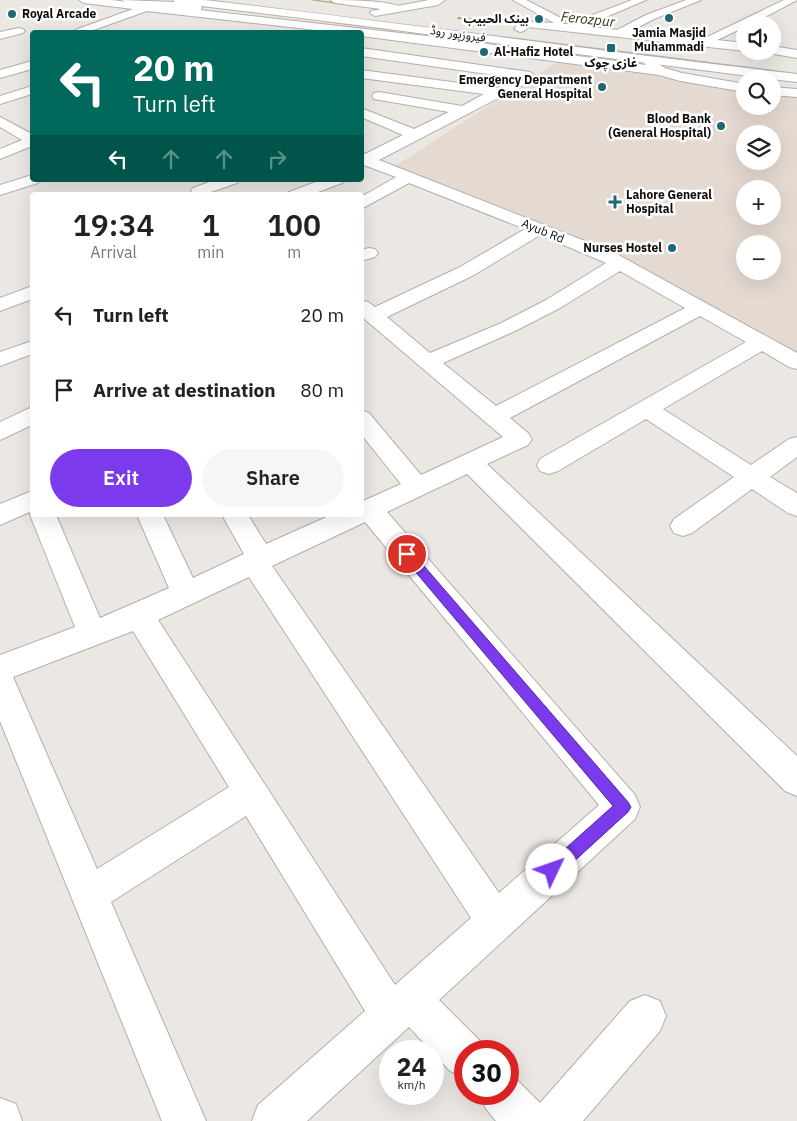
<!DOCTYPE html>
<html lang="en">
<head>
<meta charset="utf-8">
<style>
	:root { --surface:#fff; --page:#f6f6f6; --text:#222; --muted:#767676; --accent:#7c3aed }
	body { margin:0; font-family:"IBM Plex Sans","Noto Sans Arabic",sans-serif; background:var(--page); color:var(--text); height:100vh; display:flex; flex-direction:column; font-size:19px; white-space:nowrap }
	* { box-sizing:border-box; margin:0 }
	p { font-size:16px; color:var(--muted) }
	.icon { flex:none; width:28px; height:28px; fill:none; stroke:currentColor; stroke-width:2; stroke-linecap:round; stroke-linejoin:round }
	.map { position:relative; flex:1; overflow:hidden }
	.sheet { position:absolute; left:30px; top:192px; width:334px; height:325px; display:flex; flex-direction:column; background:var(--surface); border-radius:5px; box-shadow:0 5px 20px #0002 }
	.sheet>* { flex:none }
	.hud { position:absolute; left:30px; top:30px; width:334px; height:152px; border-radius:5px; box-shadow:0 5px 20px #0002; background:#00695c; color:#fff; overflow:hidden }
	.buttons { position:absolute; left:736px; top:15px; display:grid; gap:10px }
	.buttons a { display:grid; place-items:center; width:45px; height:45px; border-radius:50%; background:var(--surface); box-shadow:0 5px 20px #0002; font-size:25px }
	.speed { position:absolute; left:379px; top:1040px; display:flex; gap:10px; font-size:25px; font-weight:700; text-align:center }
	.speed>* { display:grid; place-content:center; width:65px; height:65px; border-radius:50%; background:var(--surface); box-shadow:0 5px 20px #0002; line-height:1 }
	.speed small { font-size:12px; font-weight:400 }
	.speed .limit { border:8px solid #d22; background:#fff; color:#111 }
	.pin { position:absolute; display:grid; place-items:center; width:42px; height:42px; color:#fff; margin:-21px; border:2px solid #fff; border-radius:50%; box-shadow:0 1px 5px #0007 }
	.me { position:absolute; width:55px; margin:-28px; rotate:48deg; stroke-linejoin:round; filter:drop-shadow(0 0 4px #0008) }
	.turn { display:flex; align-items:center; gap:18px; height:105px; padding:0 20px; font-size:22px }
	.turn .icon { width:65px; height:65px; stroke-width:2.5 }
	.turn b { display:block; font-size:35px; line-height:42px }
	.lanes { display:flex; align-items:center; height:48px; padding:0 20px; background:#0003; justify-content:center; gap:25px; direction:ltr }
	.lanes .off { opacity:.35 }
	.eta { display:flex; justify-content:space-evenly; align-items:center; height:85px; text-align:center }
	.eta b { font-size:30px; font-weight:600; line-height:35px }
	.cta { display:flex; gap:10px; margin-top:auto; padding:10px 20px }
	.cta a { flex:1; height:58px; border-radius:30px; background:var(--accent); color:#fff; font-size:20px; font-weight:600; line-height:58px; text-align:center }
	.cta a+a { background:var(--page); color:var(--text) }
	ul { padding:0; list-style:none }
	li { display:flex; align-items:center; gap:15px; height:75px; padding:0 20px }
	li div { flex:1 }
	li b { display:block; font-size:19px }
	li em { font-style:normal }
	.map>svg:first-child { display:block }
</style>
</head>
<body>
<div class="map">
<svg width="797" height="1121" viewBox="0 0 797 1121">
	<rect width="100%" height="100%" fill="#ebe7e3"/>
	<path fill="#e5dad2" fill-rule="evenodd" d="M560 60 745 84V106H772L773 88 797 91V359L601 249 395 166ZM745 134H772V161H745ZM745 189H772V216H745ZM745 244H772V271H745Z"/>
	<g fill="none" stroke-linecap="round" stroke-linejoin="round">
		<g fill="#9fab74" fill-rule="evenodd">
			<polygon points="310,0 318,0 345,4 344,5"/>
			<polygon points="458,17 528,24 530,25 528,26 457,19"/>
		</g>
		<g stroke="#b3afab" stroke-width="2">
			<g id="minor">
				<polygon points="79,0 111,0 435,37 646,65 641,60 647,56 665,68 682,73 745,84 745,92 680,81 659,75 361,36 361,32 333,32 147,11 88,32 74,32 75,30 133,9 84,3"/>
				<path d="M330 0C344 0 392 0 401 8L396 11 335 3Z"/>
				<polygon points="513,0 526,0 563,19 565,21 562,24 569,24 632,0 646,0 585,26 617,30 646,15 686,0 701,0 654,19 631,31 703,39 784,0 797,0 752,24 745,24 745,27 717,40 745,43 745,51 528,27 524,31 520,32 514,29 521,21 554,23"/>
				<polygon points="19,28 23,29 25,31 23,33 0,39 0,32"/>
				<polygon points="772,46 797,50 797,58 768,53 767,51 772,51"/>
				<path d="M361 48 530 72 536 76 535 79 379 160 613 252 797 353V369L789 367 762 351 663 409 751 465 789 439 797 437V457L770 477 797 493V516L788 513 752 489 692 533 683 536 674 533 670 526 674 519 734 477 646 419 558 471 549 474 540 471 537 465 540 459 746 342 700 316 510 418 528 433 532 439 528 445 487 464 797 756V796L785 791 467 474 387 512 635 795 640 807 635 819 439 1000 480 1041 484 1051H465V1077L450 1071 409 1027 307 1121H252L258 1105 365 1011 246 816 111 902 206 1121H162L0 721V655L75 627 30 515 32 511 0 525V504L32 491V515H56L100 618 169 588 137 515H163L193 578 244 554 222 515H248L266 544 331 515H361V502L401 484 361 434V410L369 413 421 475 503 437 361 316V300L368 302 375 307 460 267 525 229 409 183 361 209V197L396 177 361 164V153L365 154 403 135 361 117V108L414 129 449 112 374 99 372 96 374 93 379 92 462 106 484 94 361 78V70L497 88 516 78 361 56ZM540 235 606 263 546 300 499 324 430 353 387 317 474 275ZM620 271 685 308 496 406 443 363 513 332 560 308ZM365 522 599 805 499 893 272 566ZM249 577 471 918 395 985 158 620ZM133 631 229 787 97 869 13 677Z"/>
				<polygon points="32,61 32,69 0,78 0,70"/>
				<polygon points="32,86 32,94 0,104 0,96"/>
				<polygon points="772,87 797,89 797,97 772,95"/>
				<polygon points="0,117 32,134 32,146 0,159 0,149 22,140 0,127"/>
				<polygon points="32,175 32,180 40,180 38,183 0,195 0,185"/>
				<polygon points="215,180 239,180 237,183 205,194 193,194 191,191 193,188"/>
				<polygon points="321,180 344,180 342,183 310,195 287,195 289,192"/>
				<polygon points="369,248 375,249 378,253 375,257 361,261 361,250"/>
				<polygon points="32,286 32,299 0,311 0,298"/>
				<polygon points="32,341 32,354 0,366 0,352"/>
				<polygon points="32,407 32,425 0,440 0,422"/>
				<polygon points="645,995 660,1001 666,1016 660,1031 583,1121 496,1121 486,1109 479,1094 508,1094 508,1075 516,1079 540,1103 630,1001"/>
				<polygon points="0,1098 16,1104 22,1121 0,1121"/>
			</g>
		</g>
		<g stroke="#b3afab" stroke-width="2">
			<g id="major">
				<path d="M122 0 174 2 173 0H205C403 23 599 51 797 74V82C598 58 400 29 201 6L202 8 201 10 197 11 127 3Z"/>
				<polygon points="429,0 445,0 438,5 375,16 370,13 371,11"/>
			</g>
		</g>
		<use href="#minor" fill="#fff" fill-rule="evenodd"/>
		<use href="#major" fill="#fff" fill-rule="evenodd"/>
	</g>
	<polygon fill="#7c3aed" stroke="#51269a" points="407,549 411,551 628,802 631,807 628,812 558,876 552,878 547,876 545,870 547,865 613,806 403,557 401,554"/>
	<g fill="#1e6873" stroke="#fff" stroke-width="2">
		<circle cx="12" cy="14" r="5"/>
		<circle cx="669" cy="18" r="5"/>
		<circle cx="539" cy="19" r="5"/>
		<rect x="606" y="43" width="10" height="10" rx="2.5"/>
		<circle cx="484" cy="52" r="5"/>
		<circle cx="602" cy="87" r="5"/>
		<circle cx="721" cy="126" r="5"/>
		<path d="M612.5 194.5h5v5h5v5h-5v5h-5v-5h-5v-5h5z"/>
		<circle cx="672" cy="248" r="5"/>
	</g>
	<g text-anchor="middle" stroke-width="5" stroke-linejoin="round" paint-order="stroke">
		<g font-size="12" font-weight="bold" fill="#0f0d0c" stroke="#fff" text-anchor="end">
			<text x="22" y="18" text-anchor="start">Royal Arcade</text>
			<text x="529" y="23">بينک الحبيب</text>
			<text x="669" y="37" text-anchor="middle">Jamia Masjid<tspan x="669" dy="14">Muhammadi</tspan></text>
			<text x="494" y="56" text-anchor="start">Al-Hafiz Hotel</text>
			<text x="611" y="67" text-anchor="middle">غازی چوک</text>
			<text x="592" y="84">Emergency Department<tspan x="592" dy="14">General Hospital</tspan></text>
			<text x="711" y="123">Blood Bank<tspan x="711" dy="14">(General Hospital)</tspan></text>
			<text x="626" y="199" text-anchor="start">Lahore General<tspan x="626" dy="14">Hospital</tspan></text>
			<text x="662" y="252">Nurses Hostel</text>
		</g>
		<g font-size="12" fill="#0f0d0c" stroke="#fff">
			<text transform="translate(458 34) rotate(8)" y="4">فیروزپور روڈ</text>
			<text transform="translate(543 231) rotate(22)" y="4">Ayub Rd</text>
		</g>
		<g font-size="14" font-style="italic" fill="#31380d" stroke="#fff">
			<text transform="translate(588 19) rotate(6)" y="5">Ferozpur</text>
		</g>
	</g>
</svg>
<div class="buttons">
<a><svg class="icon" aria-label="sound" viewBox="0 0 24 24"><path d="M4 9h4l5-4v14l-5-4H4zM17 9q2 3 0 6"/></svg></a>
<a><svg class="icon" aria-label="search" viewBox="0 0 24 24"><circle cx="10" cy="10" r="6"/><path d="M15 15l6 6"/></svg></a>
<a><svg class="icon" aria-label="layers" viewBox="0 0 24 24"><path d="M12 4l9 5-9 5-9-5zM3 14l9 5 9-5"/></svg></a>
<a>+</a>
<a>−</a>
</div>
<div class="speed"><div>24<small>km/h</small></div><div class="limit">30</div></div>
<div class="pin" style="left:407px;top:554px;background:#d93025"><svg class="icon" aria-label="arrive" viewBox="0 0 24 24"><path d="M6 21V4h12l-3 4 3 4H6"/></svg></div>
<svg class="me" style="left:552px;top:870px" viewBox="-20 -20 40 40"><circle r="19" fill="#fff"/><path d="M0-13L10 11 0 6-10 11z" fill="#7c3aed"/></svg>
<div class="hud">
<div class="turn"><svg class="icon" aria-label="left" viewBox="0 0 24 24"><path d="M17 20v-9H6M10 6l-5 5 5 5"/></svg><div><b>20 m</b>Turn left</div></div>
<div class="lanes"><svg class="icon" aria-label="left" viewBox="0 0 24 24"><path d="M17 20v-9H6M10 6l-5 5 5 5"/></svg><svg class="icon off" aria-label="ahead" viewBox="0 0 24 24"><path d="M12 20V5M6 11l6-6 6 6"/></svg><svg class="icon off" aria-label="ahead" viewBox="0 0 24 24"><path d="M12 20V5M6 11l6-6 6 6"/></svg><svg class="icon off" aria-label="right" viewBox="0 0 24 24"><path d="M7 20v-9h11M14 6l5 5-5 5"/></svg></div>
</div>
<section class="sheet">
<div class="eta">
<div><b>19:34</b><p>Arrival</p></div>
<div><b>1</b><p>min</p></div>
<div><b>100</b><p>m</p></div>
</div>
<ul>
<li><svg class="icon" aria-label="left" viewBox="0 0 24 24"><path d="M17 20v-9H6M10 6l-5 5 5 5"/></svg><div><b>Turn left</b></div><em>20 m</em></li>
<li><svg class="icon" aria-label="arrive" viewBox="0 0 24 24"><path d="M6 21V4h12l-3 4 3 4H6"/></svg><div><b>Arrive at destination</b></div><em>80 m</em></li>
</ul>
<div class="cta"><a>Exit</a><a>Share</a></div>
</section>
</div>
</body>
</html>
